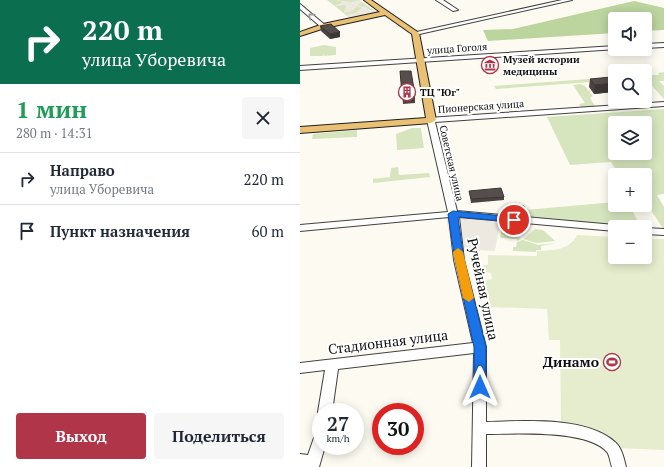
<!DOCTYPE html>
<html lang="ru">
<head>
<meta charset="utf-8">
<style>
	:root { --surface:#fff; --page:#f6f6f7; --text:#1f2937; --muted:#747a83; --line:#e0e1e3; --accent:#b03548 }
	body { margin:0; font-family:"PT Serif",serif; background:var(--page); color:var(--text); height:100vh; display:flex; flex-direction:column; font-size:15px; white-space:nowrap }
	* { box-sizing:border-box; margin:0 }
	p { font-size:13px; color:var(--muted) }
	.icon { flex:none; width:22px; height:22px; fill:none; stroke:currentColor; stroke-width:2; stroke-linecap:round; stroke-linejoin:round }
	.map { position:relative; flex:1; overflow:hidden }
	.sheet { display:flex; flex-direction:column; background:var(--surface); width:300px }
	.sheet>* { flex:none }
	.guide { background:#0b6e4f; color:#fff; overflow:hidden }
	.controls { position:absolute; left:308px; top:12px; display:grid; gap:8px }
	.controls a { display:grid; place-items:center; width:44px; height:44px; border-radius:4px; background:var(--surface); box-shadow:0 2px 10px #0003; font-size:20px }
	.speed { position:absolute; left:12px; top:403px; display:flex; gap:8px; font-size:20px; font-weight:700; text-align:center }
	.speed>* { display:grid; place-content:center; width:52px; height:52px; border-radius:50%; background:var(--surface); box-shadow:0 2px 10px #0003; line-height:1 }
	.speed small { font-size:10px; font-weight:400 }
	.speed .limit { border:6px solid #d22; background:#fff; color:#111 }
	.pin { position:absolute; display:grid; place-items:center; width:34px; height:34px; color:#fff; margin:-17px; border:2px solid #fff; border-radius:50%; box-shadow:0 1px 4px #0007 }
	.me { position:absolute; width:44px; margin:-22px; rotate:0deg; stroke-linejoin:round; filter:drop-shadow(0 0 3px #0008) }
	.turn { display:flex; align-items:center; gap:14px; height:84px; padding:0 16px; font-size:18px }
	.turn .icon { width:52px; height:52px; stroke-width:2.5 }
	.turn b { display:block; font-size:28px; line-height:34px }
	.round { display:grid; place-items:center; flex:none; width:42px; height:42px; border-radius:4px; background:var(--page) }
	.overview { display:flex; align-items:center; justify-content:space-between; height:68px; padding:0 16px }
	h1 { font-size:24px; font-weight:800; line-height:30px; color:#1e9e55 }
	.cta { display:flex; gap:8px; margin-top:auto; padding:8px 16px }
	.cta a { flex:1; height:46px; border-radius:4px; background:var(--accent); color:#fff; font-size:16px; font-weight:800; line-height:46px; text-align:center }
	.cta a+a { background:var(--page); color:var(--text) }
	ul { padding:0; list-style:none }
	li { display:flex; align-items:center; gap:12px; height:52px; padding:0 16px; border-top:1px solid var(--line) }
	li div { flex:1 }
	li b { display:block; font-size:15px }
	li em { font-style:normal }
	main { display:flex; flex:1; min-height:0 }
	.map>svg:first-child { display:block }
</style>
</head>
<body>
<main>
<section class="sheet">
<div class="guide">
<div class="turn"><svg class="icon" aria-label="right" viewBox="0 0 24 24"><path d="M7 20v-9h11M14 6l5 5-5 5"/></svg><div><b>220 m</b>улица Уборевича</div></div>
</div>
<div class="overview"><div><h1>1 мин</h1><p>280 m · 14:31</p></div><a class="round"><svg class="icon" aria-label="close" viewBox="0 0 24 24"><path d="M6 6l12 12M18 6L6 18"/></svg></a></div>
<ul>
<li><svg class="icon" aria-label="right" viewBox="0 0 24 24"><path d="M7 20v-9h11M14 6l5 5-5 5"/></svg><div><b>Направо</b><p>улица Уборевича</p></div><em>220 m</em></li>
<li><svg class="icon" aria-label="arrive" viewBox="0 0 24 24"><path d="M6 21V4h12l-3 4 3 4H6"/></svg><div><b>Пункт назначения</b></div><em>60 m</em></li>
</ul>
<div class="cta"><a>Выход</a><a>Поделиться</a></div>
</section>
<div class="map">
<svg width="364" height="467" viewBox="0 0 364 467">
	<rect width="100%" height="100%" fill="#fdfaf1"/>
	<g fill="#d6e5be" fill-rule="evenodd">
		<polygon points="27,0 59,0 77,12 50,18"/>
		<polygon points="24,45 36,47 36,55 24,56 24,54 23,56 10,56 10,48"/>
		<polygon points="364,72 364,81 359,81 364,86 364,99 352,86 345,84 349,83 345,78 345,75 359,75 358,73"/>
		<polygon points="302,78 305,81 196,89 194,86"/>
		<polygon points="280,84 285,86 293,96 290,98 295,106 281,107 279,104 285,103 273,85"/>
		<path d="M364 109V194L357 195 364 207V230L345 201V175H319L311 162 270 165 247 117ZM315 123H345V153H315Z"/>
		<polygon points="112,128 121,128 124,148 97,150 96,134"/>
		<polygon points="57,130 57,137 12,139 13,134"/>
		<polygon points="98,167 99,175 129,173 130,177 73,183 73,179 90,177 91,168"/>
		<polygon points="315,202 315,205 329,205 341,227 315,227 224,220 225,210"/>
		<polygon points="202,226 214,227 217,236 221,239 217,241 217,239 200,238"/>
		<polygon points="235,229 243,230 255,241 236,243 223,239"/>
		<polygon points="223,240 238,245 257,243 241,246 241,250 236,250 236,252 213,251 213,247 216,247 217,242"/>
	</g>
	<polygon fill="#bcd49e" points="334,1 364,8 364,30 345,31 345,19 315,19 315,33 188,41 183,30 213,29"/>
	<path fill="#e6edce" d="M277 235 315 237V257H345V239H364V450L319 448 261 426 260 340H249L247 309 191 307 184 280 192 279 191 273 183 272V265H188V255L237 256V251C253 250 269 251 277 235Z"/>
	<g fill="#ede8e0">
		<polygon points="35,0 52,2 59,0 62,2 58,5 63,7 67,5 66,8 77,12 50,18 46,15 55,13 59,14 56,12 62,8 57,6 52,11 44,13 46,5 34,6 43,2"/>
		<polygon points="150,211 201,216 195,251 152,249 145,212"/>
	</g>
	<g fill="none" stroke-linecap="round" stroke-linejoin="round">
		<g stroke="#414141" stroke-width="2">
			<g id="minor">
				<polygon points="136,0 143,0 158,10 153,11"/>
				<polygon points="262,0 272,0 115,35 112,33"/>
				<polygon points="0,4 25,25 25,27 21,27 0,9"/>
				<polygon points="364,43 364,47 345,48 345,44"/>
				<polygon points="315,46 315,49 317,49 0,70 0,66"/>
				<path d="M364 102V106L135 122 157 211 315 225 319 227H315V231L159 217 164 260 186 347V422C223 421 286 416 315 442 322 448 324 459 326 467H312C310 462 310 456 307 452 287 429 215 434 186 434V467H172L174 353 38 369 32 412H21L20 416 18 412 25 370 0 373V363L173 343 154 260 149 217 0 231V225L148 212 127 120 128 118Z"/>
				<polygon points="345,228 364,229 364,235 345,234"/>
				<polygon points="21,430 21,446 25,446 19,467 0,467 0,454 8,455 16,432"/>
			</g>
		</g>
		<g stroke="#1f1f1f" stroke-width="2">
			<polygon id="major" points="64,0 71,0 119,33 136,120 131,123 0,133 0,127 126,118 112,34 85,15 25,28 0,36 0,32 23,24 80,12"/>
		</g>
		<use href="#minor" fill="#fff" fill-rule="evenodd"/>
		<use href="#major" fill="#eac174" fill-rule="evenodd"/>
	</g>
	<g fill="#4a4341">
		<polygon points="20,26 40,32 40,37 30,39 21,31"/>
		<polygon points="100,71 115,95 115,103 103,104"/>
		<polygon points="290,79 313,92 294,94 289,87"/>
		<polygon points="169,191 204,197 204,200 171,203"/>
		<polygon points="217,206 224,206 223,215 216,215"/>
	</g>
	<g fill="#3c3735">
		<polygon points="40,32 40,37 30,39 30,34"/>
		<polygon points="314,83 313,92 294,94 295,85"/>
	</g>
	<g fill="#564e4c" stroke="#3c3735">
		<polygon points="31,24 40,32 30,34 20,26"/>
		<polygon points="100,71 111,71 115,95 102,95"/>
		<polygon points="311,77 314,83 295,85 290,79"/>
		<polygon points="201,188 204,197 171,199 169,191"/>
		<polygon points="217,206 224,206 224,212 217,211"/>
	</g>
	<defs><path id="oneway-chevron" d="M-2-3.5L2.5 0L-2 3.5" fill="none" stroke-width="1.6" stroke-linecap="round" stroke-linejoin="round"/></defs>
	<use stroke="#9f9f9f" href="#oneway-chevron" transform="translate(11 16) rotate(-139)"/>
	<polygon fill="#1a73e8" stroke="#114b97" points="153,211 214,217 219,220 214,222 158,217 164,260 186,347 186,387 184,391 180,392 176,391 174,387 174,347 155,260 148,214"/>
	<polygon fill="#f59e0b" points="158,248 163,252 174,298 169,302 163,298 153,252"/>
	<defs>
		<g id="museum-ring" transform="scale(0.9)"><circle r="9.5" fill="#fff" stroke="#b03548" stroke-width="1.5"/><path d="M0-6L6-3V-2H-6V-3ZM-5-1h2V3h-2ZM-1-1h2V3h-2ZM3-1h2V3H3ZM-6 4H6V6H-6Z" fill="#b03548"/></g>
		<g id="building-ring" transform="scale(0.9)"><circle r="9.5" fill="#fff" stroke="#b03548" stroke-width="1.5"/><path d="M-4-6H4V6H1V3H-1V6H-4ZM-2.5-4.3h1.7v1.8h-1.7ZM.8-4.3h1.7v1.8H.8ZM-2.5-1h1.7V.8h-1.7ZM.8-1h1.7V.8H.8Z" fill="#b03548"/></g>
		<g id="stadium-ring" transform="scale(0.9)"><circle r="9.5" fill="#fff" stroke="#b03548" stroke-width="1.5"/><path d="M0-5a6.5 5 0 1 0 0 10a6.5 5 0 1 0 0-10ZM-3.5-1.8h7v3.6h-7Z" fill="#b03548"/></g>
	</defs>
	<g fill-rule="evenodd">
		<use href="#museum-ring" x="190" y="65"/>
		<use href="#building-ring" x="107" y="92"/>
		<use href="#stadium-ring" x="312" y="362"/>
	</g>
	<g text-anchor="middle" stroke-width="4" stroke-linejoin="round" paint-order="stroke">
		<g font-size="10" fill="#0e0e0e" stroke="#fff">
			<text transform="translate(157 48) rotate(-4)" y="4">улица Гоголя</text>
			<text transform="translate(181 106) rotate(-4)" y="4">Пионерская улица</text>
			<text transform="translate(152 163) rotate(77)" y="4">Советская улица</text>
		</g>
		<g font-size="10" font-weight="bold" fill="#0e0e0e" stroke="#fff" text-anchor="start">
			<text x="203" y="63">Музей истории<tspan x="203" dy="12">медицины</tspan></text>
			<text x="120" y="96">ТЦ "Юг"</text>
		</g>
		<g font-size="14" fill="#0e0e0e" stroke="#fff">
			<text transform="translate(183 289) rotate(78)" y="5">Ручейная улица</text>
			<text transform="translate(88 342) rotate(-7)" y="5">Стадионная улица</text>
		</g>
		<g font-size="14" font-weight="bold" fill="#0e0e0e" stroke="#fff" text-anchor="end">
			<text x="299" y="367">Динамо</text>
		</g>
	</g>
</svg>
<div class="controls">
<a><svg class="icon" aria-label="sound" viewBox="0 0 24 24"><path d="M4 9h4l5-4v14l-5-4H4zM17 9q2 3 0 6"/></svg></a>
<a><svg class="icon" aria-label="search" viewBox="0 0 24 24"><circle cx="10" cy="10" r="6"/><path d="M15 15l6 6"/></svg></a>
<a><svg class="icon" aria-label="layers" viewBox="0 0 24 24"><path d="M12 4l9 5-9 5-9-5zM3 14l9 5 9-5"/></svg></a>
<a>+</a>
<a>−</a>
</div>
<div class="speed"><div>27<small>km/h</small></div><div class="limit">30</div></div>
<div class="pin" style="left:214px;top:220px;background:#d93025"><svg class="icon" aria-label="arrive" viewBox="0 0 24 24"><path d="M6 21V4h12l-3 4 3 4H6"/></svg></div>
<svg class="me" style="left:180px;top:387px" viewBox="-20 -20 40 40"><path d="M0-17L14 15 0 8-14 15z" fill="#1a73e8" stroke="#fff" stroke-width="4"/></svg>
</div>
</main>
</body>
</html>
